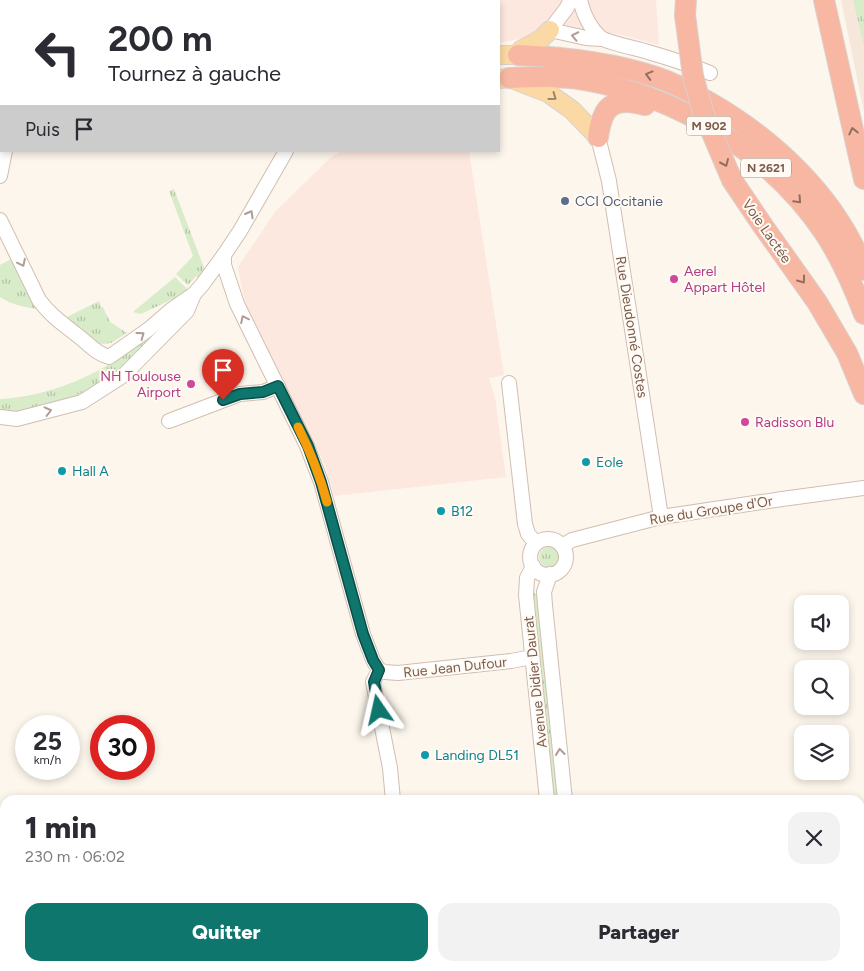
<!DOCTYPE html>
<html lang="fr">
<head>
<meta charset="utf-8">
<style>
	:root { --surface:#fff; --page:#f2f2f3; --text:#2b2b33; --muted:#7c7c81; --accent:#0f766e }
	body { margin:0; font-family:Figtree,sans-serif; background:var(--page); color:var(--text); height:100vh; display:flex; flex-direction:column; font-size:19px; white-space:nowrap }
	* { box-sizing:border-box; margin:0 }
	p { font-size:16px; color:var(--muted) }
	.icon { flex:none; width:28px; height:28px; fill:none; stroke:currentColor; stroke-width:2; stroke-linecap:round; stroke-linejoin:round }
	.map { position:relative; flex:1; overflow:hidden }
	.drawer { position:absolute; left:0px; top:795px; width:865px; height:176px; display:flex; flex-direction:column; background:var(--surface); border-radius:15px 15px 0 0; box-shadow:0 2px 8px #0003 }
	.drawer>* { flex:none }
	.banner { position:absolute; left:0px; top:0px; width:500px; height:152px; box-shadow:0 2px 8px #0003; background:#fff; color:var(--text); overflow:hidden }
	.controls { position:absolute; left:794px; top:595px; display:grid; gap:10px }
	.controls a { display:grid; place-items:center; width:55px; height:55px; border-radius:10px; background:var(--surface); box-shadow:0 2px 8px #0003; font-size:25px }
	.speed { position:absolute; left:15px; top:715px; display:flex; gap:10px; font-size:25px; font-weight:700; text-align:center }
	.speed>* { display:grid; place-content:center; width:65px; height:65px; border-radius:50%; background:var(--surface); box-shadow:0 2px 8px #0003; line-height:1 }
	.speed small { font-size:12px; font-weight:400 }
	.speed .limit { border:8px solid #d22; background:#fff; color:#111 }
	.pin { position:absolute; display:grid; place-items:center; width:42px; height:42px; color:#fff; margin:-51px -21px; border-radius:50% 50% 50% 0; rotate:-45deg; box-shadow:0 0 5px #0007 }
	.pin .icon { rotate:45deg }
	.me { position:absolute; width:55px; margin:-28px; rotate:349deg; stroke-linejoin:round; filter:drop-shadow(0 0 4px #0008) }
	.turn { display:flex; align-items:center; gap:18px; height:105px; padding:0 25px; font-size:22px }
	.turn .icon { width:65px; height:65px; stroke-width:2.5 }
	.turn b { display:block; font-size:35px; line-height:42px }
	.then { display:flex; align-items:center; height:48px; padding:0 25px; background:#0003; gap:10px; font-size:19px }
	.round { display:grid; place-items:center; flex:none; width:52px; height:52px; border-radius:15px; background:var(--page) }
	.summary { display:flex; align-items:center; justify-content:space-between; height:85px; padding:0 25px }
	h1 { font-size:30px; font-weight:800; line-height:38px }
	.action { display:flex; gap:10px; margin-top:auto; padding:10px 25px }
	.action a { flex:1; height:58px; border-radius:15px; background:var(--accent); color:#fff; font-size:20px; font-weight:800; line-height:58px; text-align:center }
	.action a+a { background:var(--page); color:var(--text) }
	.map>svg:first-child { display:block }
</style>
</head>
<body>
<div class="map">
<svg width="864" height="971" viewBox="0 0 864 971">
	<defs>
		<pattern id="grass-tufts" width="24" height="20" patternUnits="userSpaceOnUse" patternTransform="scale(1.25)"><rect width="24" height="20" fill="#d8ecc9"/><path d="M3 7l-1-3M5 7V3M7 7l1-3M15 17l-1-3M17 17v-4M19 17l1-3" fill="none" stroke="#b4c2a5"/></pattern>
	</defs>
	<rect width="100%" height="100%" fill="#fdf6ec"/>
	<polygon fill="#f5e8da" points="841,0 864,0 864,112"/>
	<g fill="#fde8e0">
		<polygon points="473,0 656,0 659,45 617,34 545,26 528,37 499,43 499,1 474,1"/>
		<polygon points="341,151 469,151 504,375 489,378 495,397 506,477 334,496 324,463 246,306 240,279 238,267 275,212 330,158"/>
	</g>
	<g fill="url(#grass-tufts)">
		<polygon points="853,0 864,0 864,46"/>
		<polygon points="174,189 205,270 198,278 196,276 188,285 176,274 193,256 169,191"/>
		<path d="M13 258 38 309C24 307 12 305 0 297V265Z"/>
		<polygon points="175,277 188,290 182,295 143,313 140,314 133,312"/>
		<polygon points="99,301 101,307 103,307 110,322 127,333 111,343 103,344 97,343 63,319"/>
		<path d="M157 329 162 334 135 358 99 384 86 391 58 403 13 413H0V399C58 396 114 368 157 329Z"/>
		<circle cx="549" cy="557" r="10"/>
		<polygon points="529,590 541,597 562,800 551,800"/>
	</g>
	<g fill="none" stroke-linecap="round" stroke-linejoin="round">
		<g stroke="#d1beb0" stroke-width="16">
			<g id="minor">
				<polyline points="133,0 133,1"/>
				<path d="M580 0C583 13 590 28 600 37 605 42 639 49 648 52 669 58 690 65 710 73"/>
				<polyline points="550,30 586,38 601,39"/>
				<polyline points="550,30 566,9 571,0"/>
				<polyline points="598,137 609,181 661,517"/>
				<polyline points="0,176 5,151"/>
				<path d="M0 220 39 300C51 316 62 323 77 335 88 343 96 354 109 357L149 329 171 310 194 294 202 285 224 255 240 231 286 151"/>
				<polyline points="224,255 224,265 237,304 307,446 321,482 363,634 373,660 379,670"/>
				<polyline points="509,383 525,524 528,534 536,543"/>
				<polyline points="0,417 17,419 82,402 124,375 187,311 194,294"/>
				<polyline points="169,421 240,394 263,392 278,386"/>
				<circle cx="548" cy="557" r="18"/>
				<polyline points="562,546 572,540 661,517 782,499 864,488"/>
				<polyline points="533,566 527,578 526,595 547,800"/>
				<polyline points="550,574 544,592 545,605 565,800"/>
				<polyline points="379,670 385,672 398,673 511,661 532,657"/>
				<polyline points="379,670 373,682 390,768 393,800"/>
				<polyline points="412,966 413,971"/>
				<polyline points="566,966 566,971"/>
				<polyline points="583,966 584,971"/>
			</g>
		</g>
		<g stroke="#dad1cd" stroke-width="20">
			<g id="major">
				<polyline points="279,0 280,1"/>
				<polyline points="299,0 300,1"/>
				<polyline points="499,55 518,55 521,50 541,39 550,30"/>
				<polyline points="499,79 509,78 548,93 572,110 598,137"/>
			</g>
		</g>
		<g stroke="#dad1cd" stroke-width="22">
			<g id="highway">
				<polyline points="824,0 864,179"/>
				<polyline points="685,15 686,0"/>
				<path d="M518 55C564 57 611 62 656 77 674 83 691 92 707 101 774 139 836 197 864 270"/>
				<path d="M509 78C534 77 560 76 584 80 679 96 770 153 824 232 841 258 853 285 864 314"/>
				<path d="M598 137C599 131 600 123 603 117 610 98 630 101 645 105"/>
				<polyline points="763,226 817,302 847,353 864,394"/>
			</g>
		</g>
		<use href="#minor" stroke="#fff" stroke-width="14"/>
		<use href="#major" stroke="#fbd9a5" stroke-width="18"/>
		<use href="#highway" stroke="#f7b7a3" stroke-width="20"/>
		<g stroke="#dad1cd" stroke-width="22" stroke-linecap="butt">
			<polyline id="highway-bridge" points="685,15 693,76 703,112 732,180 763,226"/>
		</g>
		<use href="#highway-bridge" stroke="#f7b7a3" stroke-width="20"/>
	</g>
	<defs><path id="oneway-chevron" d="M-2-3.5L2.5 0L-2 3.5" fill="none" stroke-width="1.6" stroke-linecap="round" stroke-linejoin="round" transform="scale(1.25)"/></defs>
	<g stroke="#af9d94">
		<use href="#oneway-chevron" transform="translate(575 36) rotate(-168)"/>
		<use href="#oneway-chevron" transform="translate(250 214) rotate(-60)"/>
		<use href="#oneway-chevron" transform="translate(22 263) rotate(64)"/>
		<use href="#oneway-chevron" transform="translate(244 319) rotate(-116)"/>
		<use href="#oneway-chevron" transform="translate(141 335) rotate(-36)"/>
		<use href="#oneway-chevron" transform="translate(48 411) rotate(-14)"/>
		<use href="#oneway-chevron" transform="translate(560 752) rotate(-96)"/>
	</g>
	<g stroke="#936e5e">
		<use href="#oneway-chevron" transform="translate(649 75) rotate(-165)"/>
		<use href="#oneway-chevron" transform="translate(853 131) rotate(-103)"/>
		<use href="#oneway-chevron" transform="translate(725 163) rotate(66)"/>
		<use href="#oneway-chevron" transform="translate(798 200) rotate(47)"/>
		<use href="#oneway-chevron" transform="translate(802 280) rotate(54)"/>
	</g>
	<use stroke="#a18267" href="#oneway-chevron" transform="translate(553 97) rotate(36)"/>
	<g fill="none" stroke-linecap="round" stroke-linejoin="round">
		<g stroke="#0a4d48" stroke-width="12">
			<polyline id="route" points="223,400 240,394 263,392 278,386 308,446 321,482 363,634 373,660 379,670 374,682 379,710"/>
		</g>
		<use href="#route" stroke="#0f766e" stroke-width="9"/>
		<path stroke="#f59e0b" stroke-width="9" d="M298 427C310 451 320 476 327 502"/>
	</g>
	<circle fill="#5c6f8a" stroke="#fffaf3" stroke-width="2" cx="565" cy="201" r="5"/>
	<g fill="#d1479c" stroke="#fffaf3" stroke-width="2">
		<circle cx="674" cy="279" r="5"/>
		<circle cx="191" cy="384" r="5"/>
		<circle cx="745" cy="422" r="5"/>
	</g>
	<g fill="#0f9aa8" stroke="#fffaf3" stroke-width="2">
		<circle cx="586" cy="462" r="5"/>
		<circle cx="62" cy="471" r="5"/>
		<circle cx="441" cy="511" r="5"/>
		<circle cx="425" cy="755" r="5"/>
	</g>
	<g text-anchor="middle" stroke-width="4" stroke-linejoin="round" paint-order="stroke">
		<g fill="#fffaf3" stroke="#a28b7f" stroke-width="1">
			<rect x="686.5" y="116.5" width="45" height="19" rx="4"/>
			<rect x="741" y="158.5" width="50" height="19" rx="4"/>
		</g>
		<g font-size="12" font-weight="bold" fill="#7a5c4d">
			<text x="709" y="130">M 902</text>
			<text x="766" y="172">N 2621</text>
		</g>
		<g font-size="14" fill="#4e5e75" stroke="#fffaf3" text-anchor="start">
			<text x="575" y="206">CCI Occitanie</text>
		</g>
		<g font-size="14" fill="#7a5c4d" stroke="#fffaf3">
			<text transform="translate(767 231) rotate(55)" y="5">Voie Lactée</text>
			<text transform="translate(632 327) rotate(81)" y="5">Rue Dieudonné Costes</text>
			<text transform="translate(711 510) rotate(-9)" y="5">Rue du Groupe d'Or</text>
			<text transform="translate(455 667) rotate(-6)" y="5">Rue Jean Dufour</text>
			<text transform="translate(535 682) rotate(-96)" y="5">Avenue Didier Daurat</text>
		</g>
		<g font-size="14" fill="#b23c85" stroke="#fffaf3" text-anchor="start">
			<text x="684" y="276">Aerel<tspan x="684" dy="16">Appart Hôtel</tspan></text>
			<text x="181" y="381" text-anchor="end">NH Toulouse<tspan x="181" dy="16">Airport</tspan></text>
			<text x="755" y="427">Radisson Blu</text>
		</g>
		<g font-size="14" fill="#0d838f" stroke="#fffaf3" text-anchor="start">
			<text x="596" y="467">Eole</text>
			<text x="72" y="476">Hall A</text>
			<text x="451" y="516">B12</text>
			<text x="435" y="760">Landing DL51</text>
		</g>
	</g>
</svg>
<div class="controls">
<a><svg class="icon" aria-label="sound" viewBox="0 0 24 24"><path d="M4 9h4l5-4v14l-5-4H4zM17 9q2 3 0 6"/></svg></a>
<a><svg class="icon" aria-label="search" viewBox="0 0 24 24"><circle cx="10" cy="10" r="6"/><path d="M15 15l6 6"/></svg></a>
<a><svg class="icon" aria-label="layers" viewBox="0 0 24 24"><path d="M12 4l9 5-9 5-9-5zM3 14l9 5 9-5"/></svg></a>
</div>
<div class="speed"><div>25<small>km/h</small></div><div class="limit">30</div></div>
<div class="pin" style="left:223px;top:400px;background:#d93025"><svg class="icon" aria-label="arrive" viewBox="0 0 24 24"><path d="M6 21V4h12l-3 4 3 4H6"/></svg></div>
<svg class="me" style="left:379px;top:710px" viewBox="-20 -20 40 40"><path d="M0-17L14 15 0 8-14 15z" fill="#0f766e" stroke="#fff" stroke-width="4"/></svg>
<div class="banner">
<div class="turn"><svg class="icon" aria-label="left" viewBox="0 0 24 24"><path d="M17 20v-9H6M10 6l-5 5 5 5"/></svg><div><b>200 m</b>Tournez à gauche</div></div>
<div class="then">Puis<svg class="icon" aria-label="arrive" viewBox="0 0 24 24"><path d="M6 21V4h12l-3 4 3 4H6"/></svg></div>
</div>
<section class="drawer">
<div class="summary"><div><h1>1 min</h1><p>230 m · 06:02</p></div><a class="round"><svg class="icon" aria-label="close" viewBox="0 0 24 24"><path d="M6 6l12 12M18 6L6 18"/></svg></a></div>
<div class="action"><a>Quitter</a><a>Partager</a></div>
</section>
</div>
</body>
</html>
